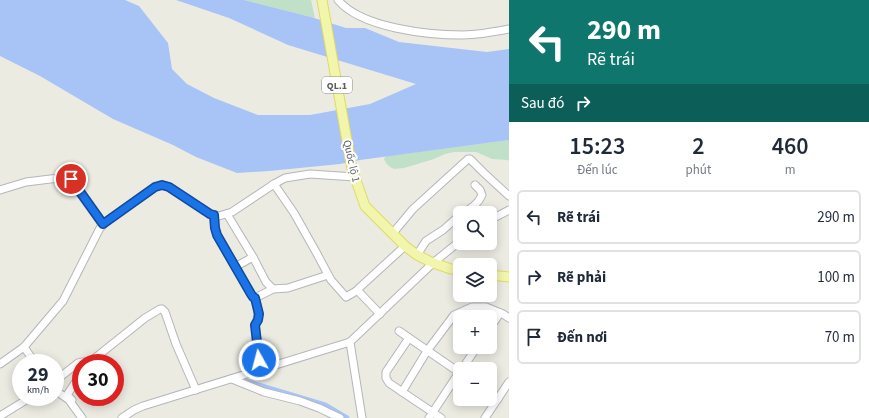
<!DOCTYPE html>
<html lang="vi">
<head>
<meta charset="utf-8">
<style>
	:root { --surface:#fff; --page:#f2f2f3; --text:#1f2937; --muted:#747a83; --line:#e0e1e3 }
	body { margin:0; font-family:"Source Sans 3",sans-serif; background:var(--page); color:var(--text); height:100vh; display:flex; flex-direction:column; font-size:15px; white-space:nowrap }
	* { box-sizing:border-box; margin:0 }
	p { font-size:13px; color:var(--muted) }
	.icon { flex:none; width:22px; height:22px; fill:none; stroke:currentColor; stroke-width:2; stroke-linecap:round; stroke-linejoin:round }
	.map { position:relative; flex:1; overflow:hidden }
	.panel { display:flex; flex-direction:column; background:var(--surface); width:360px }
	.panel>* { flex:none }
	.guide { background:#0f766e; color:#fff; overflow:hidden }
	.controls { position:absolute; left:453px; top:206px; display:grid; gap:8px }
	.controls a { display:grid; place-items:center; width:44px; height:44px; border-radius:6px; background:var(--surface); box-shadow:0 2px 10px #0003; font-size:20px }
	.speed { position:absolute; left:12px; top:354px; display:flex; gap:8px; font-size:20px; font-weight:700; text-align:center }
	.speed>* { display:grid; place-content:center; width:52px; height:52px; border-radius:50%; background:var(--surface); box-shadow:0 2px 10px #0003; line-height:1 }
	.speed small { font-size:10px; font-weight:400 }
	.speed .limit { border:6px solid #d22; background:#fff; color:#111 }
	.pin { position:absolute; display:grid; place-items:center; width:34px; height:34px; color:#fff; margin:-17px; border:2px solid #fff; border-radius:50%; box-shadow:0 1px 4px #0007 }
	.me { position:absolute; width:44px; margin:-22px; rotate:353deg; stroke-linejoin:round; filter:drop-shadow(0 0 3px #0008) }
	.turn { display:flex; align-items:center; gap:14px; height:84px; padding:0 12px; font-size:18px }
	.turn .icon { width:52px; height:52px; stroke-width:2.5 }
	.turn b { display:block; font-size:28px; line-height:34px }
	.then { display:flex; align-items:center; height:38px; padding:0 12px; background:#0003; gap:8px; font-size:15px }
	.eta { display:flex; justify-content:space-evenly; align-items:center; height:68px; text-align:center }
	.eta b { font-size:24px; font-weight:600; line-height:28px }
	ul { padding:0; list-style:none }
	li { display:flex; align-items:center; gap:12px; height:54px; margin:0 8px 6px; padding:0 4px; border:2px solid var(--line); border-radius:6px }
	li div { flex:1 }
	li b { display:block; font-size:15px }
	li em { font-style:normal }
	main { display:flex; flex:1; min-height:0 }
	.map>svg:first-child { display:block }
</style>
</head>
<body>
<main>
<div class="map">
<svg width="509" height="418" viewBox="0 0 509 418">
	<rect width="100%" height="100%" fill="#ebebe2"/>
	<g fill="#c0e1c8">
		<polygon points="244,0 311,0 315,18"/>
		<polygon points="509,140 509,162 508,160 492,159 476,152 454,152 445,154 434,159 404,168 394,169 390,167 386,163 384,159 386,156"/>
	</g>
	<polygon fill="#a8c3f6" points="0,0 125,0 139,6 168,43 172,69 187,84 214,98 258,115 310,115 370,104 416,84 288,45 229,18 176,0 244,0 311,17 346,28 365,28 399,42 487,52 509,49 509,140 360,160 340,164 269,171 237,173 196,157 173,145 113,119 40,76 0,56"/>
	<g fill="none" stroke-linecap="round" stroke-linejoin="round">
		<polyline stroke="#a8c3f6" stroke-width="5" points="242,380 325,405 347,418"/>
		<g stroke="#b4b6bb" stroke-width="9">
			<g id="minor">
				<path d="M338 0C361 28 428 35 463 35 479 35 494 32 509 29"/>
				<polyline points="274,184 294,213 316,252 331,280 346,297 358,290"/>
				<polyline points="0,190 26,182 67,177 69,178 103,225"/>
				<path d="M463 213C472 208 478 204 482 195L480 190 475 185"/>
				<polyline points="227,214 253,257 266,282 273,289 288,288 328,275"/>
				<polyline points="214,215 215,228 217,235 251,294 253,297 255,298 273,289"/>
				<polyline points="490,220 509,210"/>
				<polyline points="393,233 413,209 468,159 470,159 484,173 509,196"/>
				<polyline points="417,255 426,241 443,230 460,215"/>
				<polyline points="235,267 253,257"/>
				<path d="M255 298C257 308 260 315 255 325L261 370"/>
				<polyline points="380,314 359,292 358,289 405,246"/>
				<polyline points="490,328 500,313"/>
				<polyline points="399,331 460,373"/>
				<polyline points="409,338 386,372 386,378 389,383 441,418"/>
				<polyline points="350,342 362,418"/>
				<polyline points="24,347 35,363"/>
				<polyline points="0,364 24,347 63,301 100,228 106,222 155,187 162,185 169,187 210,214 219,216 232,212 274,184 285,178 310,174 355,177"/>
				<polyline points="462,369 477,347"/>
				<polyline points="232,379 264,392 300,401 319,408 340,418"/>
				<polyline points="55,381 78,363 82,362 90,362 145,318 160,309 162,309 165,312 176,344 196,390"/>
				<polyline points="55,390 69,400 82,418"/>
				<polyline points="402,392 427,351 454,315 472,307 486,307 503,314 509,318"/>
				<polyline points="490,394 498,399"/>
				<polyline points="72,400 67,395 81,374"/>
				<polyline points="0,416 31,397"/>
				<polyline points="122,418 134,410 143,406 350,342 433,263 460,241"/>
				<polyline points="429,418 460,371"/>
				<polyline points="485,418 509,382"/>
			</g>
		</g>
		<g stroke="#e2da64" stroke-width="11">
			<g id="major">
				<polyline points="322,0 352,169 365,206 405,246 417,255 433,263 451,269 460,270"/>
				<polyline points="490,275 509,277"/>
			</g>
		</g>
		<use href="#minor" stroke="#fff" stroke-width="7"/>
		<use href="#major" stroke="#f2f6ac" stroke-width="9"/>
	</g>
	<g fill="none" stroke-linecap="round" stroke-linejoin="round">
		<g stroke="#114b97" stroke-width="10">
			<polyline id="route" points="71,179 103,224 155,187 162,185 169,187 210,214 214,215 215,228 217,235 251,294 253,297 255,298 259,314 258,320 255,325 259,360"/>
		</g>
		<use href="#route" stroke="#1a73e8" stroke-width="7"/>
	</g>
	<g text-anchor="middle" stroke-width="4" stroke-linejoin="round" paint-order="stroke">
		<rect fill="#fff" stroke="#8c8d90" stroke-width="1" x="322" y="77" width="30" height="16" rx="3"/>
		<g font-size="10" font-weight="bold" fill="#5a5c61">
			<text x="337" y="89">QL.1</text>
		</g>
		<g font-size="11" fill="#5a5c61" stroke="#fff">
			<text transform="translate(352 161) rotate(77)" y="4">Quốc lộ 1</text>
		</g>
	</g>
</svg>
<div class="controls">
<a><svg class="icon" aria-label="search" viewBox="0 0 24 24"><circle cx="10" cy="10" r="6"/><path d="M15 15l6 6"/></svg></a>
<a><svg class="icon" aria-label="layers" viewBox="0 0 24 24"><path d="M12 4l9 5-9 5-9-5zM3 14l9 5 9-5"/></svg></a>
<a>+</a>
<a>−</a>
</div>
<div class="speed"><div>29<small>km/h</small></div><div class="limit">30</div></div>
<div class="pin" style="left:71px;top:179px;background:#d93025"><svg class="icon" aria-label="arrive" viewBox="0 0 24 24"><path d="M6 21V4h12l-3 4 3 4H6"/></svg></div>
<svg class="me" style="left:259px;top:360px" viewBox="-20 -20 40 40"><circle r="17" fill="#1a73e8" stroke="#fff" stroke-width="3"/><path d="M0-11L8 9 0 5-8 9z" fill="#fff"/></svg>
</div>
<section class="panel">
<div class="guide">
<div class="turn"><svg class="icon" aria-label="left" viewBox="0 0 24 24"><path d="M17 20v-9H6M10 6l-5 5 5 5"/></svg><div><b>290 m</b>Rẽ trái</div></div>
<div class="then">Sau đó<svg class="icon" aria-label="right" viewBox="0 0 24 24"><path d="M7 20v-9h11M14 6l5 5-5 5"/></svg></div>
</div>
<div class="eta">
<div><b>15:23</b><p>Đến lúc</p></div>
<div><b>2</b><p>phút</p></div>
<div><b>460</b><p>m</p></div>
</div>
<ul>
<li><svg class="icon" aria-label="left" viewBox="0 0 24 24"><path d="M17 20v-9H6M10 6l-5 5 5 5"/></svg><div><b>Rẽ trái</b></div><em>290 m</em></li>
<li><svg class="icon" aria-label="right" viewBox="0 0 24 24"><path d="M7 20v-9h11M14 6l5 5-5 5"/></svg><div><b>Rẽ phải</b></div><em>100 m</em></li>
<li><svg class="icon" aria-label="arrive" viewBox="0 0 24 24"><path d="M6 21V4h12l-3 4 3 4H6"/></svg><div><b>Đến nơi</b></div><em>70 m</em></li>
</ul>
</section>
</main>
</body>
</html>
